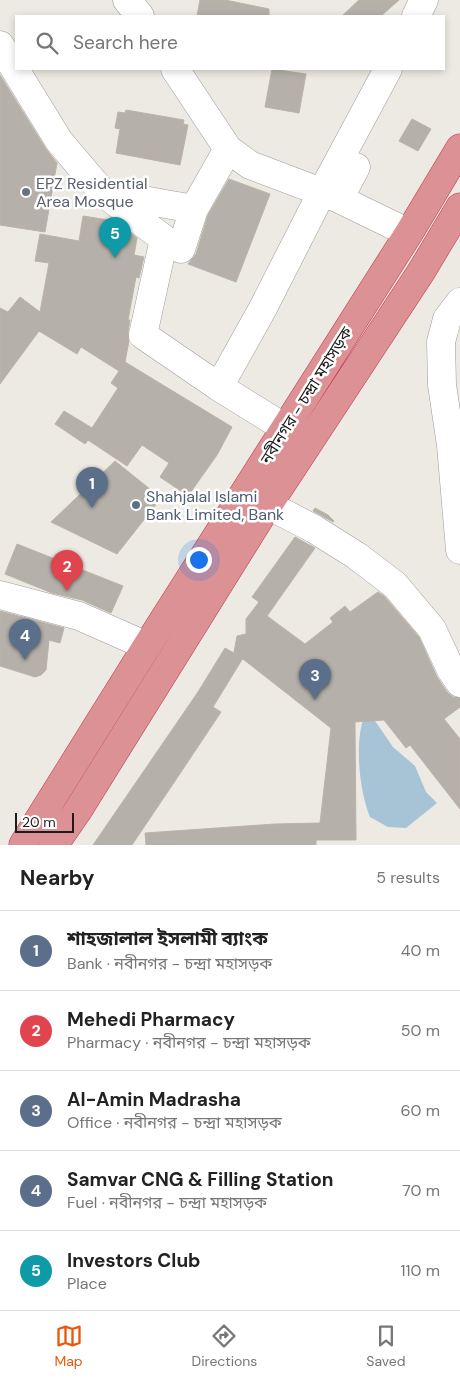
<!DOCTYPE html>
<meta charset="utf-8">
<style>
:root{--surface:#fff;--page:#f2f2f2;--text:#222;--muted:#767676;--line:#e0e0e0;--accent:#ea580c}
body{margin:0;font-family:"DM Sans","Noto Sans Bengali",sans-serif;background:var(--page);color:var(--text)}
.scale{position:absolute;left:15px;bottom:12px;width:59px;box-sizing:border-box;padding-left:5px;border:2px solid #1c1c1c;border-top:0;font-size:14px;line-height:18px;white-space:nowrap;color:#1c1c1c;-webkit-text-stroke:4px #fff;paint-order:stroke}
.you{position:absolute;left:198px;top:559px;width:18px;height:18px;margin:-12px;border:4px solid #fff;border-radius:50%;background:#1a73e8;box-shadow:0 0 0 8px #1a73e833}
.badge{display:grid;place-items:center;width:32px;height:32px;border-radius:50%;background:var(--accent);color:#fff;font-size:16px;font-weight:700}
.pin{position:absolute;translate:-50% -41px;filter:drop-shadow(0 1px 2px #0008)}
.pin::after{content:'';position:absolute;top:26px;width:18px;height:15px;background:inherit;clip-path:polygon(0 0,100% 0,50% 100%)}
.list{margin:0;padding:0;list-style:none}
h2{display:flex;justify-content:space-between;align-items:center;height:65px;margin:0;padding:0 20px;font-size:21px}
h2 small{font-size:16px;font-weight:400;color:var(--muted)}
.list li{display:grid;grid-template-columns:32px 1fr auto;gap:15px;align-items:center;box-sizing:border-box;height:80px;padding:0 20px;border-top:1px solid var(--line)}
.list b{display:block;font-size:19px;white-space:nowrap}
.list p{margin:0;font-size:16px;white-space:nowrap;color:var(--muted)}
.list em{font-size:16px;font-style:normal;color:var(--muted)}
.icon{flex:none;width:28px;height:28px;fill:none;stroke:currentColor;stroke-width:2;stroke-linecap:round;stroke-linejoin:round}
.map{position:relative;flex:none;width:460px;height:845px;overflow:hidden}
.search{position:absolute;background:var(--surface);box-shadow:0 2px 8px #0003;left:15px;right:15px;top:15px;height:55px;display:flex;align-items:center;gap:12px;box-sizing:border-box;padding:0 18px;border-radius:0px;color:var(--muted);font-size:19px}
.sheet{height:465px;background:var(--surface)}
nav{display:flex;justify-content:space-around;align-items:center;box-sizing:border-box;height:70px;border-top:1px solid var(--line);background:var(--surface);font-size:14px;color:var(--muted)}
nav a{display:grid;justify-items:center;gap:2px}
nav .on{color:var(--accent)}
.map>svg:first-child{display:block}
.water{fill:#a7c4d6}
.building{fill:#b5b0a9;stroke:#bcb3a6}
.lines{fill:none;stroke-linecap:round;stroke-linejoin:round}
.minor-casing{stroke:#9d9d9d;stroke-width:29}
.highway-casing{stroke:#c43650;stroke-width:29}
.minor{stroke:#fff;stroke-width:28}
.highway{stroke:#dc9194;stroke-width:28}
.worship-dot{fill:#6b7280;stroke:#fff;stroke-width:2}
.service-dot{fill:#5c6f8a;stroke:#fff;stroke-width:2}
.labels{text-anchor:middle;stroke-width:5;stroke-linejoin:round;paint-order:stroke}
.worship-label{font-size:16px;fill:#5b616d;stroke:#fff;text-anchor:start}
.street-label{font-size:16px;fill:#1c1c1c;stroke:#fff}
.service-label{font-size:16px;fill:#4e5e75;stroke:#fff;text-anchor:start}
</style>
<div class="map">
<svg width="460" height="845" viewBox="0 0 460 845">
<rect width="100%" height="100%" fill="#eceae2"/>
<!-- water -->
<path class="water" d="M365 714 373 718 393 747 415 766 426 792 437 803 406 828 388 827 370 817C359 790 354 741 365 714Z"/>
<!-- building -->
<path class="building" d="M200 0H225L269 9V16H197Z
M359 0H399L381 16H342Z
M272 69 306 74 299 113 265 107Z
M0 75 46 149 57 163 45 232 0 225Z
M126 110 184 120 183 124 188 125 180 165 116 153 120 129 115 128 118 112 125 113Z
M412 119 431 129 418 151 399 141Z
M229 179 270 194 236 282 188 264 196 254 208 215Z
M83 216 115 221 137 238 134 255 144 257 139 278 136 277 128 320H130L128 332 129 341 125 362 232 427 217 455 188 496 160 477 169 463 142 445 127 466 88 440 85 444 55 424 64 411 92 428 118 388 111 383 119 371 81 347 77 354 39 331 0 384V308L8 312 20 297 40 312 49 263 35 261 40 234 79 241Z
M115 461 161 498 117 554 51 522Z
M315 508 328 515 334 521 333 522 313 511Z
M295 537 315 548 267 616 305 644 333 622 330 618 345 606 350 612 378 592 384 596 419 637 437 677 447 692 453 697 460 698V707L444 719 460 739V809L410 745 406 748 384 720 355 722 356 840H316V845H146L145 833 275 824 320 823 331 728 234 652 237 636 246 634V619L259 602 252 597Z
M17 544 123 586 111 613 82 600 52 593 5 574Z
M0 611 64 628 60 643 49 640 46 670 41 675 35 677 0 666Z
M225 648 243 658 213 707 221 712 175 781 132 845H93L198 692Z"/>
<g class="lines">
<defs>
<path id="minor" d="M127 0 140 16
M416 16 424 0
M0 45 59 141 103 193 194 209 228 149
M175 69 228 149 250 165 337 198
M356 167 339 199 409 233
M106 195 164 239 181 249 194 209
M164 239 143 335 219 387
M460 302 447 319 441 342 442 385 451 445 460 550
M285 428 219 387 263 308 322 192 388 69
M268 505 314 529 357 556 395 585 432 629 451 670 460 683
M0 595 79 616 147 646"/>
<path id="highway" d="M23 845 147 646 409 233 460 148
M54 845 77 812 268 505 421 272 460 207"/>
</defs>
<!-- minor casing -->
<use href="#minor" class="minor-casing"/>
<!-- highway casing -->
<use href="#highway" class="highway-casing"/>
<!-- minor -->
<use href="#minor" class="minor"/>
<!-- highway -->
<use href="#highway" class="highway"/>
</g>
<!-- markers -->
<circle class="worship-dot" cx="26" cy="192" r="5"/>
<circle class="service-dot" cx="136" cy="505" r="5"/>
<g class="labels">
<!-- worship labels -->
<g class="worship-label">
<text x="36" y="189">EPZ Residential<tspan x="36" dy="18">Area Mosque</tspan></text>
</g>
<!-- street labels -->
<g class="street-label">
<text transform="translate(306 395) rotate(-58)" y="6">নবীনগর - চন্দ্রা মহাসড়ক</text>
</g>
<!-- service labels -->
<g class="service-label">
<text x="146" y="502">Shahjalal Islami<tspan x="146" dy="18">Bank Limited, Bank</tspan></text>
</g>
</g>
</svg>
<div class="scale">20 m</div>
<div class="you"></div>
<div class="pin badge" style="left:92px;top:508px;background:#5c6f8a">1</div>
<div class="pin badge" style="left:67px;top:591px;background:#e0444e">2</div>
<div class="pin badge" style="left:315px;top:700px;background:#5c6f8a">3</div>
<div class="pin badge" style="left:25px;top:660px;background:#5c6f8a">4</div>
<div class="pin badge" style="left:115px;top:258px;background:#0f9aa8">5</div>
<div class="search"><svg class="icon" aria-label="search" viewBox="0 0 24 24"><circle cx="10" cy="10" r="6"/><path d="M15 15l6 6"/></svg>Search here</div>
</div>
<section class="sheet">
<h2>Nearby<small>5 results</small></h2>
<ul class="list">
<li><span class="badge" style="background:#5c6f8a">1</span><div><b>শাহজালাল ইসলামী ব্যাংক</b><p>Bank · নবীনগর - চন্দ্রা মহাসড়ক</p></div><em>40 m</em></li>
<li><span class="badge" style="background:#e0444e">2</span><div><b>Mehedi Pharmacy</b><p>Pharmacy · নবীনগর - চন্দ্রা মহাসড়ক</p></div><em>50 m</em></li>
<li><span class="badge" style="background:#5c6f8a">3</span><div><b>Al-Amin Madrasha</b><p>Office · নবীনগর - চন্দ্রা মহাসড়ক</p></div><em>60 m</em></li>
<li><span class="badge" style="background:#5c6f8a">4</span><div><b>Samvar CNG &amp; Filling Station</b><p>Fuel · নবীনগর - চন্দ্রা মহাসড়ক</p></div><em>70 m</em></li>
<li><span class="badge" style="background:#0f9aa8">5</span><div><b>Investors Club</b><p>Place</p></div><em>110 m</em></li>
</ul>
</section>
<nav>
<a class="on"><svg class="icon" aria-label="map" viewBox="0 0 24 24"><path d="M3 6l6-2 6 2 6-2v14l-6 2-6-2-6 2zM9 4v14M15 6v14"/></svg>Map</a>
<a><svg class="icon" aria-label="directions" viewBox="0 0 24 24"><path d="M12 3l9 9-9 9-9-9zM9 14v-3h6M13 9l2 2-2 2"/></svg>Directions</a>
<a><svg class="icon" aria-label="saved" viewBox="0 0 24 24"><path d="M7 4h10v16l-5-4-5 4z"/></svg>Saved</a>
</nav>
